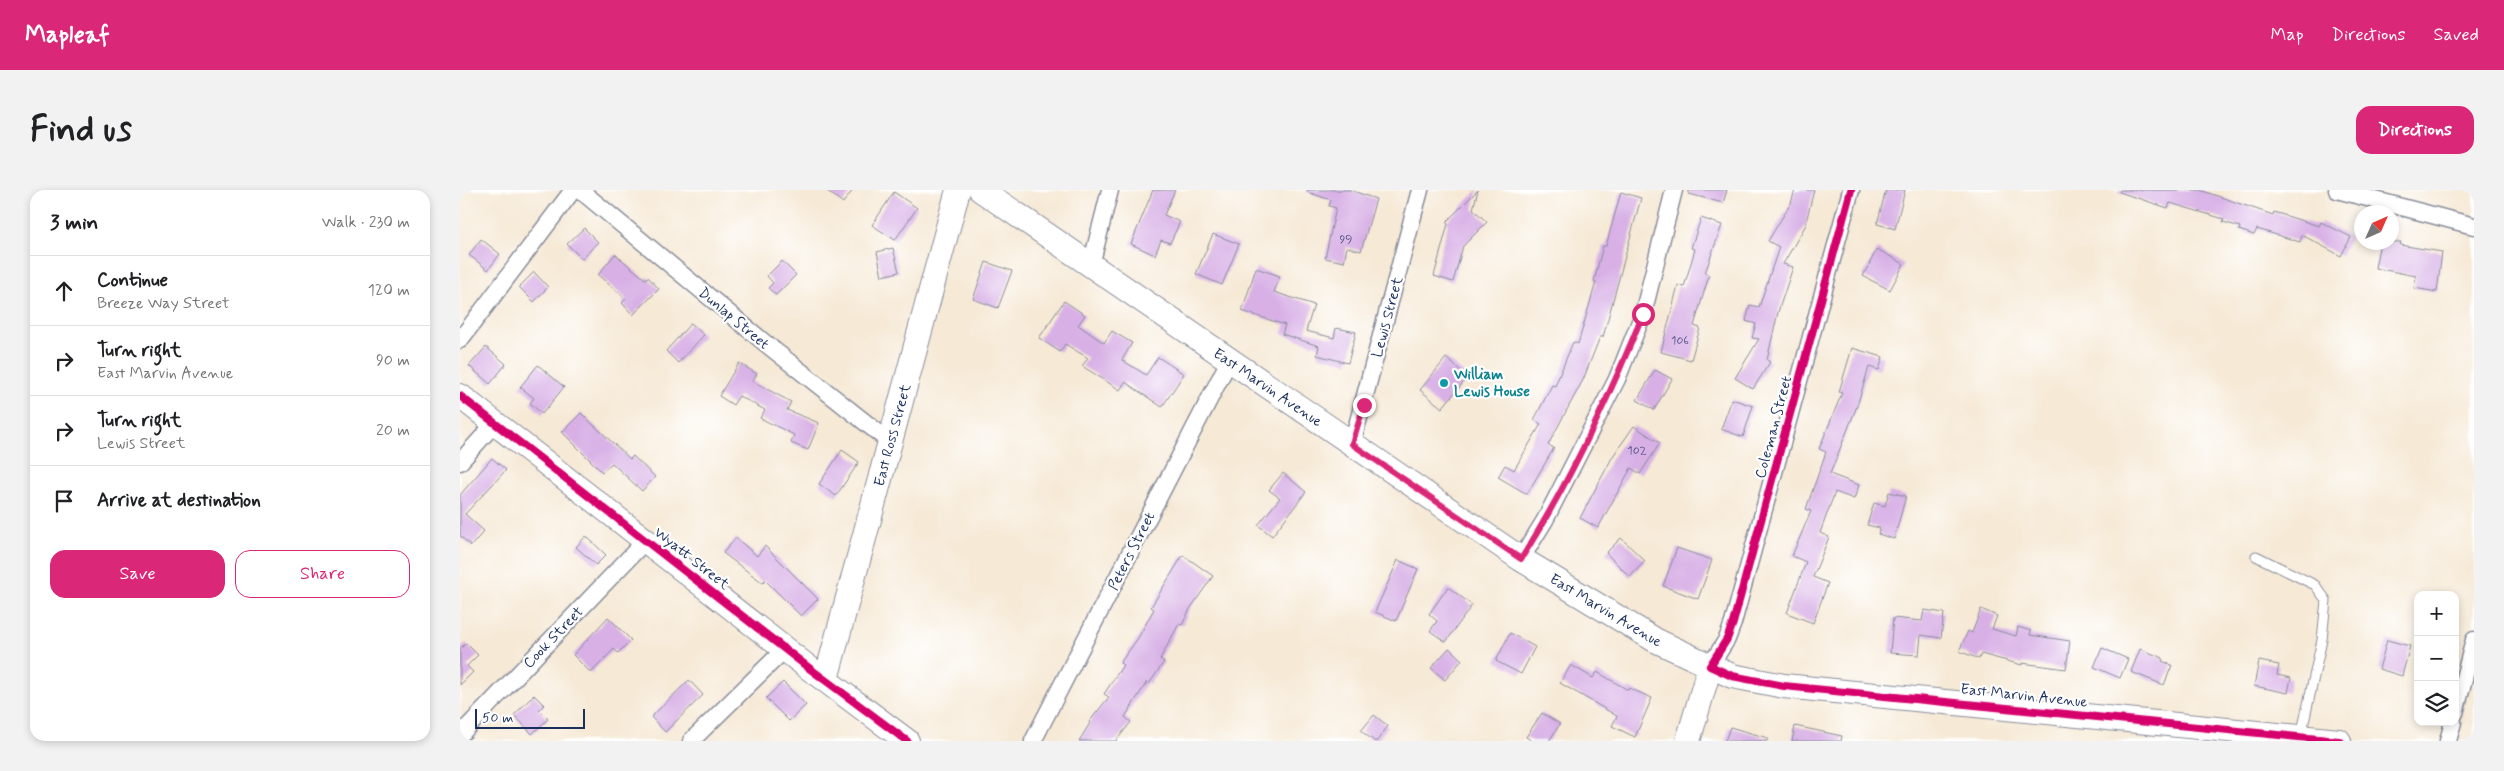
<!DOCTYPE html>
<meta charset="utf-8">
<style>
:root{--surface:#fff;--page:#f2f2f2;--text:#202124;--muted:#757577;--line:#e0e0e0;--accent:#db2777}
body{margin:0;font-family:Mynerve,sans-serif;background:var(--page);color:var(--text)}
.controls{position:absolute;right:15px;bottom:15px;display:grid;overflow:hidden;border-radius:10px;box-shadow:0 2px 8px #0003}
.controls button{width:45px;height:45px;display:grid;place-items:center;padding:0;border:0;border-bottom:1px solid var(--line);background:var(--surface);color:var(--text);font:25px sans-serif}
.compass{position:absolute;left:1894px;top:15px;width:45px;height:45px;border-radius:50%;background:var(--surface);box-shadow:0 2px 8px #0003;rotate:45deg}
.scale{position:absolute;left:15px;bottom:12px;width:110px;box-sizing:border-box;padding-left:5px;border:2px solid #1b2f5e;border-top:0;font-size:14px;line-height:18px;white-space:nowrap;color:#1b2f5e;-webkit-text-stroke:4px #fff;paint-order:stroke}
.stop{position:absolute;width:15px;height:15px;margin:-11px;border:4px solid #db2777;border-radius:50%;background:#fff}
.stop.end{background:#db2777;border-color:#fff;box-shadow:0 1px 5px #0008}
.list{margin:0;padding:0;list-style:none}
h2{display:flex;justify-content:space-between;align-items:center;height:65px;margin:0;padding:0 20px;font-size:21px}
h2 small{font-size:16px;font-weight:400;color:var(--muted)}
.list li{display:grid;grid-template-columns:32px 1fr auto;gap:15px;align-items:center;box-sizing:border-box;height:70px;padding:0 20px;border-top:1px solid var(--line)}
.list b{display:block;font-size:19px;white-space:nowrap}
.list p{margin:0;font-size:16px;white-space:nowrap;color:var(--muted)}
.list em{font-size:16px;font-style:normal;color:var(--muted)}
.actions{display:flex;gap:10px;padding:15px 20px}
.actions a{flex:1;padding:11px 0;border:1px solid var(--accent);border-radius:15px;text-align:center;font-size:18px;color:var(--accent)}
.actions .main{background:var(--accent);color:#fff}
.icon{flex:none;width:28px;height:28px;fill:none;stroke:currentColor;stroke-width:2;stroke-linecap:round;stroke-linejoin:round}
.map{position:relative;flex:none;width:2014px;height:551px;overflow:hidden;border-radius:15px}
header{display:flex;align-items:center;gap:30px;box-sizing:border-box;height:70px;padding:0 25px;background:var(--accent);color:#fff}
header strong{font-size:24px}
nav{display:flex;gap:28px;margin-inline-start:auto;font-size:18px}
.intro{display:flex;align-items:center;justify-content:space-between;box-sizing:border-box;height:120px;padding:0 30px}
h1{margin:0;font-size:35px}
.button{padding:12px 22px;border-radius:15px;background:var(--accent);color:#fff;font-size:18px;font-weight:700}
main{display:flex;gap:30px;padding:0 30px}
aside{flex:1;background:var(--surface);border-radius:15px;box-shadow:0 2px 8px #0003}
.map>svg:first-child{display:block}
.building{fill:#d8b0e6}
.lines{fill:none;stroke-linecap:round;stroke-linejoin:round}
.lane-casing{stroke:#888c9a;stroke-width:11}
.street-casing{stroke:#888c9a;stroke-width:19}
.secondary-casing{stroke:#888c9a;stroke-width:26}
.lane{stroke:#fff;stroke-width:9}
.street{stroke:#fff;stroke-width:16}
.secondary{stroke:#fff;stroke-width:24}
.cycleway-casing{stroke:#fff;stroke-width:11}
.cycleway{stroke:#d6006c;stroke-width:8}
.route{stroke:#db2777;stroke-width:6}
.culture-dot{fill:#0f9aa8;stroke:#fff;stroke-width:2}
.labels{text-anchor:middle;stroke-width:4.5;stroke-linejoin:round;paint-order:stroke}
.number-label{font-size:12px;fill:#4a4f80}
.street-label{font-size:15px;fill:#1b2f5e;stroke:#fff}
.culture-label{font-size:15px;font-weight:bold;fill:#0d838f;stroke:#fff;text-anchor:start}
</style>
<header>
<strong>Mapleaf</strong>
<nav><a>Map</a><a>Directions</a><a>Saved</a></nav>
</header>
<div class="intro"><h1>Find us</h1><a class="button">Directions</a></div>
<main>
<aside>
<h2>3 min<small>Walk · 230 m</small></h2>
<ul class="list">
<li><svg class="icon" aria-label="ahead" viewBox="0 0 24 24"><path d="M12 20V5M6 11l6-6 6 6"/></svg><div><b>Continue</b><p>Breeze Way Street</p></div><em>120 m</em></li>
<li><svg class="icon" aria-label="right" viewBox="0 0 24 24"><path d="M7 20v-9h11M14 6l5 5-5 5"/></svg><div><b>Turn right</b><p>East Marvin Avenue</p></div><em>90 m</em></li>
<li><svg class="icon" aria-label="right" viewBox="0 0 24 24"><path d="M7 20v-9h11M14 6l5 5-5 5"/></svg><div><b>Turn right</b><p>Lewis Street</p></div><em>20 m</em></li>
<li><svg class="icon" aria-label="arrive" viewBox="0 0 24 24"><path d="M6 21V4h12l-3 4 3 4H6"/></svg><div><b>Arrive at destination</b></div></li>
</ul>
<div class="actions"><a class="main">Save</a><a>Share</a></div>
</aside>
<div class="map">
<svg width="2014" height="551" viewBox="0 0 2014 551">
<rect width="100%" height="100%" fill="#fff"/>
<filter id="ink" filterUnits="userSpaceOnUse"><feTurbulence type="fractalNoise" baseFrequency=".02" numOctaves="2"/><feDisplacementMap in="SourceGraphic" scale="10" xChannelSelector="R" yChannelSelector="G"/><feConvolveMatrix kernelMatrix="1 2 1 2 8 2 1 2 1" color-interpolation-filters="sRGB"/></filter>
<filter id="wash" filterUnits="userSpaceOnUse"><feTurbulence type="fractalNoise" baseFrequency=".0096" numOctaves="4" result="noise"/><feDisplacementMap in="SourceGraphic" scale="20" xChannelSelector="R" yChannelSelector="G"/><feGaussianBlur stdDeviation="1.12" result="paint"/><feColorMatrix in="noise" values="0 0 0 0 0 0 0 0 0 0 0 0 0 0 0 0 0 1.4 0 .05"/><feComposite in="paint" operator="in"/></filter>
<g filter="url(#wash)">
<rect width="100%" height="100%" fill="#f6e9d5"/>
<g id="blocks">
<!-- building -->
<path class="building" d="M366 0H393L383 13Z
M693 0H715L704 25 720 32 710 53 701 50 695 65 671 54Z
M847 0H890L916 9 901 61 887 57 884 72 865 68 876 18 869 16 871 10 847 2Z
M1018 0 1013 19 1027 32 1003 56 993 92 974 86 988 34 986 32Z
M1229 0H1267L1263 13 1229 4Z
M1335 0H1354L1346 32 1347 33 1323 74 1333 77 1318 122 1307 170 1310 172 1293 199 1275 188 1299 149 1292 148 1296 134 1286 131 1290 115 1299 117 1319 57 1308 51 1331 13Z
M1426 0H1445L1435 39 1417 34Z
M1660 0H1740L1813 25 1814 22 1859 36 1861 32 1891 47 1881 66 1842 45 1840 52 1797 39 1794 45 1779 40 1780 37 1763 32 1764 29 1710 13 1708 18 1659 2Z
M434 2 457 18 435 50 412 35Z
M1161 2 1181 8 1143 147H1140L1123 190 1088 255 1094 258 1067 304 1038 287 1045 275 1054 280 1081 234 1074 230 1092 195 1095 196 1113 152 1118 154 1136 92 1134 91 1143 56H1146Z
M1241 28 1262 35 1245 83 1249 85 1234 136 1240 138 1231 170 1201 162 1218 95 1224 97 1235 59 1231 58Z
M124 38 138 52 122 69 107 54Z
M753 44 779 54 762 95 736 84Z
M21 49 40 64 28 80 9 65Z
M1920 52H1941L1940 55 1982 62 1977 102 1954 98 1956 86 1915 78Z
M433 58 439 82 422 86 417 62Z
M1417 59 1444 74 1430 100 1403 86Z
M155 64 185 89 188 87 199 99 173 125 162 113 166 109 138 85Z
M322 71 336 85 316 105 308 98 313 93 307 86Z
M526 72 552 81 538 118 513 109Z
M796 78 820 86 814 102 854 115 846 141 874 148 876 138 896 142 888 173 857 165 859 156 822 144 825 135 782 121Z
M74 82 88 97 74 112 59 97Z
M604 111 625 125 618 135 644 153 652 141 672 153 662 170 686 185 698 167 724 184 702 217 665 192 660 200 622 176 628 168 605 154 600 162 579 148Z
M231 133 244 145 218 173 206 161Z
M26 157 46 174 30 194 9 176Z
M1392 158 1423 167 1419 180 1409 177 1397 216 1370 284 1399 295 1394 309 1375 302 1360 343 1369 347 1353 387 1368 393 1353 433 1327 423 1346 372 1332 366 1351 321 1346 319 1366 262 1359 259 1382 203 1379 202Z
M986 168 1008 187 982 218 960 200Z
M279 173 297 184 292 191 331 212 327 220 359 233 348 260 331 253 334 245 300 228 305 220 279 206 273 215 259 206Z
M78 175 104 197 82 224 70 213 74 208 60 197Z
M1195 180 1212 189 1194 220 1177 210Z
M1272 209 1293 216 1283 247 1261 239Z
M121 223 170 269 173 266 195 287 182 301 152 273 142 282 102 242Z
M1174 236 1200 253 1180 284 1171 278 1138 338 1120 328 1153 266Z
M382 260 399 272 376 306 359 294Z
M32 268 46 280 5 324 24 341 11 356 0 346V305Z
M823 283 846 302 812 346 798 335 820 308 809 300Z
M1429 302 1446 306 1434 349 1418 344 1420 338 1407 335 1414 313 1425 316Z
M126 346 146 365 136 375 116 357Z
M276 348 297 366 305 356 358 409 341 426 305 390 303 393 263 363Z
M1161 348 1185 371 1170 387 1146 363Z
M1217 358 1252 370 1238 409 1203 396Z
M723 365 753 386 730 419 722 435 719 434 700 469 704 472 689 494 687 492 665 527 671 532 656 551H619L630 533 629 532 649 507 644 504 663 475 660 473 678 448 694 419 691 417Z
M938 370 958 379 936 431 915 422Z
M988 397 1012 415 986 452 970 441 977 431 969 424Z
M1521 419 1537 426 1532 439 1556 446 1558 437 1571 441 1570 445 1610 451 1606 479 1562 473V475L1521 464 1519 469 1499 461 1508 441 1512 443Z
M1464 420 1484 423 1481 448 1461 445 1459 465 1430 463 1433 428 1462 431Z
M148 427 171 450 158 463 154 459 131 483 113 465Z
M1050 443 1075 457 1061 484 1036 471Z
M1927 450 1950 456 1942 486 1919 479Z
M6 453 18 465 7 476 13 482 0 495V459Z
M989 458 1002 470 985 490 971 478Z
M1642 458 1668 469 1660 488 1634 477Z
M1680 459 1703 468 1702 471 1712 475 1704 495 1671 482Z
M1799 471 1819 475 1817 485 1831 488 1828 503 1794 496Z
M1111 475 1133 488 1137 482 1168 500 1169 498 1192 508 1175 547 1152 536 1157 526 1100 493Z
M229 490 243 505 205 542 191 527Z
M323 492 346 515 329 531 306 508Z
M74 505 84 515 79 520 88 529 72 544 54 525Z
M1082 523 1100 534 1089 551H1072L1066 547Z
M914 525 928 536 917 551H914L901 541Z
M1335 536 1382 546 1381 551H1332Z
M1270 537 1308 548 1307 551H1265Z"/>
</g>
</g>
<g filter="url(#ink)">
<use href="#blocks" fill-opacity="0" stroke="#888c9a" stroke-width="1"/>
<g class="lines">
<defs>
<path id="lane" d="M1796 366 1855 395 1866 410 1862 450 1841 546"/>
<path id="street" d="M120 0 305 153 430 252
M1877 0 2014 36
M631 75 650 0
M0 150 113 0
M892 254 960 0
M0 272 35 233
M1061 369 1085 330 1157 189 1183 124 1214 0
M1250 476 1267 449 1273 433 1391 0
M1995 523 2014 450
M0 545 186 350
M231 551 326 458
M573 551 769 171
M1988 551 1993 532"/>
<path id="secondary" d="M521 0 1061 369 1195 450 1272 486 1324 496 1879 551
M0 206 349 478 447 551
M366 489 498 0
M1228 551 1250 476"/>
</defs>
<!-- lane casing -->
<use href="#lane" class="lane-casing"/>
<!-- street casing -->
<use href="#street" class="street-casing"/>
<!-- secondary casing -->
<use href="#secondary" class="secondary-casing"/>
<!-- lane -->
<use href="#lane" class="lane"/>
<!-- street -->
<use href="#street" class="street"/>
<!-- secondary -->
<use href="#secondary" class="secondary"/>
<defs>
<path id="cycleway" d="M1391 0 1273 433 1267 449 1250 476 1272 486 1324 496 1879 551
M0 206 349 478 447 551"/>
</defs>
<!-- cycleway casing -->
<use href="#cycleway" class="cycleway-casing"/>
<!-- cycleway -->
<use href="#cycleway" class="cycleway"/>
</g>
</g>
<g class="lines" filter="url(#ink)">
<!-- route -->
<path class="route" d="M904 215 892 254 1061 369C1110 292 1149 208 1183 124"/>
</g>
<!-- markers -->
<circle class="culture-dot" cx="984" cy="193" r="5"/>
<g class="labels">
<!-- number labels -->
<g class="number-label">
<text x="886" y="53">99</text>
<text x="1220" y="154">106</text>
<text x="1177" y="264">102</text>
</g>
<!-- street labels -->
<g class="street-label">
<text transform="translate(927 127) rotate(-75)" y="5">Lewis Street</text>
<text transform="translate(274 128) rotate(40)" y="5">Dunlap Street</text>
<text transform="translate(808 197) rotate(34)" y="5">East Marvin Avenue</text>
<text transform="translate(1313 237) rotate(-75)" y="5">Coleman Street</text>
<text transform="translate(432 245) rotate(-75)" y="5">East Ross Street</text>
<text transform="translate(671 361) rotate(-63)" y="5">Peters Street</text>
<text transform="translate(232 368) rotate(38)" y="5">Wyatt Street</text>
<text transform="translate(1146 420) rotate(31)" y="5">East Marvin Avenue</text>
<text transform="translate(93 447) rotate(-46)" y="5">Cook Street</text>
<text transform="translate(1564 505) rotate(6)" y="5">East Marvin Avenue</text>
</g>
<!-- culture labels -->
<g class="culture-label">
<text x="994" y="189">William<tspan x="994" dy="17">Lewis House</tspan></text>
</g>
</g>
</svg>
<div class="controls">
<button>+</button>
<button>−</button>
<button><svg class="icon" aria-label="layers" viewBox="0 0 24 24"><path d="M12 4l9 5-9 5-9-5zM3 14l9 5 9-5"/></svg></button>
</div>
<svg class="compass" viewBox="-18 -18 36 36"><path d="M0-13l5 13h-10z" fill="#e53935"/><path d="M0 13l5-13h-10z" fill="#757577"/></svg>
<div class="scale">50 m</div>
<div class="stop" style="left:1183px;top:124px"></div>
<div class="stop end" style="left:904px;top:215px"></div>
</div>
</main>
